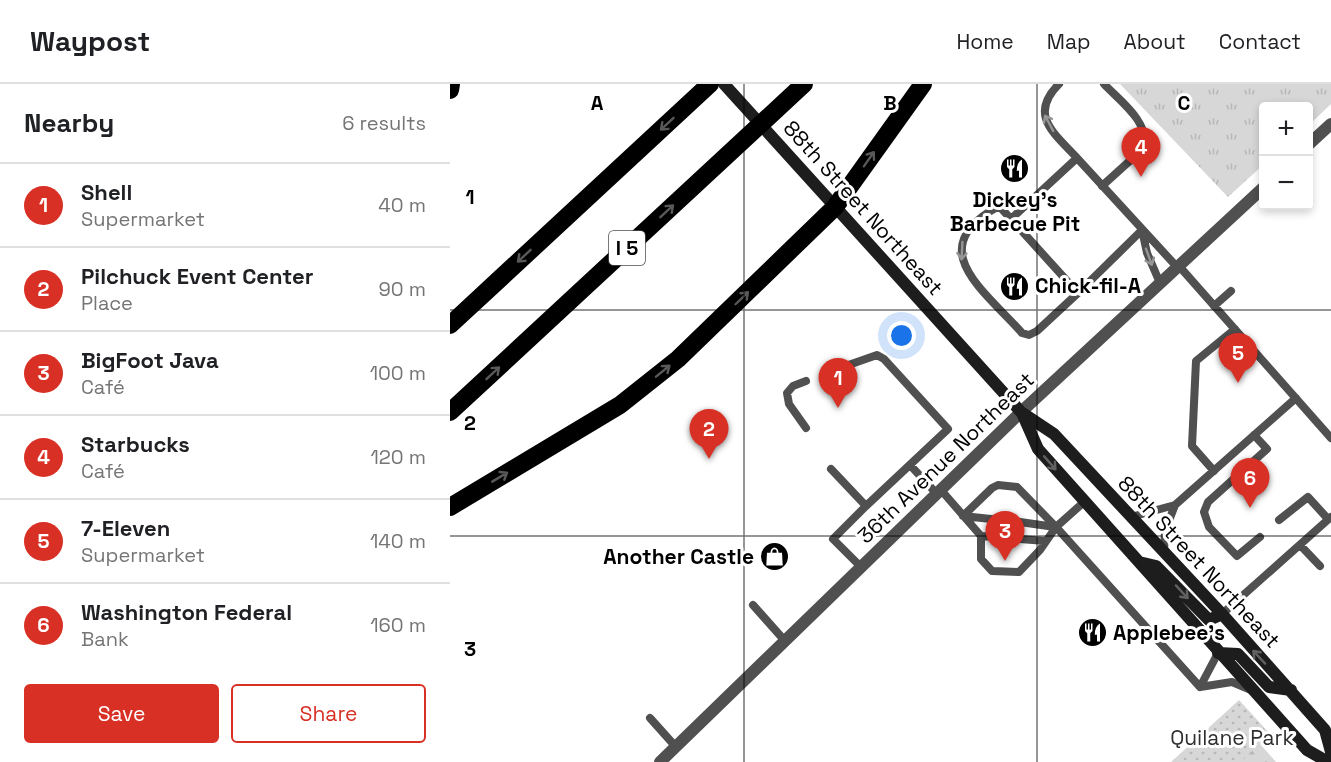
<!DOCTYPE html>
<meta charset="utf-8">
<style>
:root{--surface:#fff;--page:#f6f6f6;--text:#202124;--muted:#757577;--line:#e0e0e0;--accent:#d93025}
body{margin:0;font-family:"Space Grotesk",sans-serif;background:var(--page);color:var(--text)}
.controls{position:absolute;right:18px;top:18px;display:grid;overflow:hidden;border-radius:6px;box-shadow:0 3px 9px #0003}
.controls button{width:54px;height:54px;display:grid;place-items:center;padding:0;border:0;border-bottom:2px solid var(--line);background:var(--surface);color:var(--text);font:30px sans-serif}
.you{position:absolute;left:452px;top:252px;width:21px;height:21px;margin:-15px;border:4px solid #fff;border-radius:50%;background:#1a73e8;box-shadow:0 0 0 9px #1a73e833}
.badge{display:grid;place-items:center;width:39px;height:39px;border-radius:50%;background:var(--accent);color:#fff;font-size:20px;font-weight:700}
.pin{position:absolute;translate:-50% -50px;filter:drop-shadow(0 2px 3px #0008)}
.pin::after{content:'';position:absolute;top:32px;width:21px;height:18px;background:inherit;clip-path:polygon(0 0,100% 0,50% 100%)}
.list{margin:0;padding:0;list-style:none}
h2{display:flex;justify-content:space-between;align-items:center;height:78px;margin:0;padding:0 24px;font-size:26px}
h2 small{font-size:20px;font-weight:400;color:var(--muted)}
.list li{display:grid;grid-template-columns:39px 1fr auto;gap:18px;align-items:center;box-sizing:border-box;height:84px;padding:0 24px;border-top:2px solid var(--line)}
.list b{display:block;font-size:22px;white-space:nowrap}
.list p{margin:0;font-size:20px;white-space:nowrap;color:var(--muted)}
.list em{font-size:20px;font-style:normal;color:var(--muted)}
.actions{display:flex;gap:12px;padding:18px 24px}
.actions a{flex:1;padding:14px 0;border:2px solid var(--accent);border-radius:6px;text-align:center;font-size:21px;color:var(--accent)}
.actions .main{background:var(--accent);color:#fff}
.map{position:relative;flex:none;width:881px;height:678px;overflow:hidden}
header{display:flex;align-items:center;gap:36px;box-sizing:border-box;height:84px;padding:0 30px;background:var(--surface);border-bottom:2px solid var(--line)}
header strong{font-size:28px}
nav{display:flex;gap:33px;margin-inline-start:auto;font-size:21px}
main{display:flex}
aside{flex:1;background:var(--surface)}
.map>svg:first-child{display:block}
.grass{fill:url(#grass-tufts)}
.forest{fill:url(#forest-firs)}
.park{fill:url(#park-dots)}
.lines{fill:none;stroke-linecap:round;stroke-linejoin:round}
.service{stroke:#505050;stroke-width:8}
.minor{stroke:#505050;stroke-width:12}
.secondary{stroke:#1d1d1d;stroke-width:12}
.motorway{stroke:#000;stroke-width:18}
.oneway{stroke:#969696}
.oneway2{stroke:#595959}
.oneway3{stroke:#616161}
.grid{fill:none;stroke:#000;stroke-width:1.5;stroke-opacity:0.55}
.labels{text-anchor:middle;stroke-width:6;stroke-linejoin:round;paint-order:stroke}
.shield{fill:#fff;stroke:#4c4c4c;stroke-width:1.5}
.shield-label{font-size:20px;font-weight:bold;fill:#000}
.poi-label{font-size:21px;font-weight:bold;fill:#000;stroke:#fff;text-anchor:start}
.street-label{font-size:21px;fill:#000;stroke:#fff}
.park-label{font-size:21px;fill:#2e2e2e;stroke:#fff}
.grid-label{font-size:20px;text-anchor:middle;font-weight:bold;fill:#000;stroke:#fff;stroke-width:6;stroke-linejoin:round;paint-order:stroke}
</style>
<header>
<strong>Waypost</strong>
<nav><a>Home</a><a>Map</a><a>About</a><a>Contact</a></nav>
</header>
<main>
<aside>
<h2>Nearby<small>6 results</small></h2>
<ul class="list">
<li><span class="badge">1</span><div><b>Shell</b><p>Supermarket</p></div><em>40 m</em></li>
<li><span class="badge">2</span><div><b>Pilchuck Event Center</b><p>Place</p></div><em>90 m</em></li>
<li><span class="badge">3</span><div><b>BigFoot Java</b><p>Café</p></div><em>100 m</em></li>
<li><span class="badge">4</span><div><b>Starbucks</b><p>Café</p></div><em>120 m</em></li>
<li><span class="badge">5</span><div><b>7-Eleven</b><p>Supermarket</p></div><em>140 m</em></li>
<li><span class="badge">6</span><div><b>Washington Federal</b><p>Bank</p></div><em>160 m</em></li>
</ul>
<div class="actions"><a class="main">Save</a><a>Share</a></div>
</aside>
<div class="map">
<svg width="881" height="678" viewBox="0 0 881 678">
<defs>
<pattern id="grass-tufts" width="24" height="20" patternUnits="userSpaceOnUse" patternTransform="scale(1.5)"><rect width="24" height="20" fill="#d7d7d7"/><path d="M3 7l-1-3M5 7V3M7 7l1-3M15 17l-1-3M17 17v-4M19 17l1-3" fill="none" stroke="#b7b7b7"/></pattern>
<pattern id="forest-firs" width="22" height="20" patternUnits="userSpaceOnUse" patternTransform="scale(1.5)"><rect width="22" height="20" fill="#d7d7d7"/><path d="M5 1l3.5 6h-7zM16 11l3.5 6h-7z" fill="#b7b7b7"/></pattern>
<pattern id="park-dots" width="8" height="8" patternUnits="userSpaceOnUse" patternTransform="scale(1.5)"><rect width="8" height="8" fill="#d7d7d7"/><path d="M2 2h.1M6 6h.1" fill="none" stroke="#b7b7b7" stroke-width="1.8" stroke-linecap="round"/></pattern>
</defs>
<rect width="100%" height="100%" fill="#fff"/>
<!-- grass -->
<path class="grass" d="M670 0H881V20L859 41 858 22H814L813 81 778 113Z"/>
<!-- forest -->
<path class="forest" d="M786 632 826 678H735Z"/>
<!-- park -->
<path class="park" d="M789 616 820 650 791 678H721Z"/>
<g class="lines">
<!-- service -->
<path class="service" d="M609 0C578 31 604 49 627 74
M652 102 694 64C700 38 670 17 654 0
M561 135 549 122C471 164 534 206 572 249L579 251 587 247 628 209
M692 146 628 209 561 135 627 74 727 183
M692 146 697 169 710 199
M729 182 881 354
M764 222 781 207
M356 297 343 302 337 309 339 320 356 344
M804 351 817 365 758 418 754 428 759 443 787 472 810 453
M460 381 487 410
M381 385 416 422 498 345 434 275 427 271 387 285
M764 387 742 362 746 277 785 245
M491 406 531 452V475L542 487 569 488 590 466 606 443 634 418
M725 421 846 314
M513 432 542 404 548 401 567 403 606 443 750 603
M513 432 541 435
M681 433 725 421 715 447 714 467
M829 436 858 413 878 435
M570 438 605 443
M531 452 596 457
M850 461 870 482
M411 483 383 455 416 422
M303 521 335 557
M772 530 881 433
M768 569 750 603 782 598 801 606
M200 634 226 663"/>
<!-- minor -->
<path class="minor" d="M858 61 881 40
M210 678 571 328 814 103"/>
<!-- secondary -->
<path class="secondary" d="M274 0 571 328 604 350 772 530 875 646 881 668
M572 329 588 365 857 666 878 678
M689 478 706 482 759 536 772 530
M768 569 788 570 819 603 841 606"/>
<!-- motorway -->
<path class="motorway" d="M0 6 1 0
M0 241 260 0
M0 328 354 0
M0 423 170 321 228 275 385 123 473 0"/>
</g>
<!-- one-way arrows -->
<defs><path id="oneway-shaft" d="M-6 0H5M1.5-3L5.5 0L1.5 3" fill="none" stroke-width="1.6" stroke-linecap="round" stroke-linejoin="round" transform="scale(1.5)"/></defs>
<g class="oneway">
<use href="#oneway-shaft" transform="translate(599 39) rotate(-118)"/>
<use href="#oneway-shaft" transform="translate(512 167) rotate(93)"/>
<use href="#oneway-shaft" transform="translate(699 173) rotate(70)"/>
</g>
<g class="oneway2">
<use href="#oneway-shaft" transform="translate(217 40) rotate(137)"/>
<use href="#oneway-shaft" transform="translate(419 75) rotate(-55)"/>
<use href="#oneway-shaft" transform="translate(217 127) rotate(-43)"/>
<use href="#oneway-shaft" transform="translate(74 172) rotate(137)"/>
<use href="#oneway-shaft" transform="translate(292 214) rotate(-44)"/>
<use href="#oneway-shaft" transform="translate(213 287) rotate(-39)"/>
<use href="#oneway-shaft" transform="translate(43 289) rotate(-43)"/>
<use href="#oneway-shaft" transform="translate(50 393) rotate(-31)"/>
</g>
<g class="oneway3">
<use href="#oneway-shaft" transform="translate(600 379) rotate(49)"/>
<use href="#oneway-shaft" transform="translate(732 508) rotate(47)"/>
<use href="#oneway-shaft" transform="translate(809 573) rotate(-133)"/>
</g>
<!-- grid -->
<path class="grid" d="M294 0V678M587 0V678M0 226H881M0 452H881"/>
<!-- icons -->
<defs>
<symbol id="restaurant-disc" viewBox="-11 -11 22 22"><circle r="9.5" fill="#000" stroke="#fff"/><path d="M-5-6h1v4h1v-4h1v4h1v-4h1v5L-1.5 .5V6h-2V.5L-5-1ZM5-6V6H3V1.5H1.5Q1.5-4 5-6Z" fill="#fff"/></symbol>
<symbol id="shop-disc" viewBox="-11 -11 22 22"><circle r="9.5" fill="#000" stroke="#fff"/><path d="M-5-2.5h2.3a2.7 3.5 0 0 1 5.4 0H5L5.5 6h-11ZM-1.5-2.5h3a1.5 2.3 0 0 0-3 0Z" fill="#fff"/></symbol>
</defs>
<g fill-rule="evenodd">
<use href="#restaurant-disc" x="548" y="68" width="33" height="33"/>
<use href="#restaurant-disc" x="548" y="186" width="33" height="33"/>
<use href="#shop-disc" x="308" y="456" width="33" height="33"/>
<use href="#restaurant-disc" x="626" y="532" width="33" height="33"/>
</g>
<g class="labels">
<!-- shield labels -->
<rect class="shield" x="159" y="147" width="36" height="34" rx="4.5"/>
<g class="shield-label">
<text x="177" y="171">I 5</text>
</g>
<!-- poi labels -->
<g class="poi-label">
<text x="565" y="123" text-anchor="middle">Dickey's<tspan x="565" dy="24">Barbecue Pit</tspan></text>
<text x="585" y="209">Chick-fil-A</text>
<text x="304" y="480" text-anchor="end">Another Castle</text>
<text x="663" y="556">Applebee's</text>
</g>
<!-- street labels -->
<g class="street-label">
<text transform="translate(413 124) rotate(48)" y="7">88th Street Northeast</text>
<text transform="translate(496 374) rotate(-44)" y="7">36th Avenue Northeast</text>
<text transform="translate(749 478) rotate(47)" y="7">88th Street Northeast</text>
</g>
<!-- park labels -->
<g class="park-label">
<text x="782" y="661">Quilane Park</text>
</g>
</g>
<g class="grid-label">
<text x="147" y="26">A</text>
<text x="440" y="26">B</text>
<text x="734" y="26">C</text>
<text x="20" y="120">1</text>
<text x="20" y="346">2</text>
<text x="20" y="572">3</text>
</g>
</svg>
<div class="controls">
<button>+</button>
<button>−</button>
</div>
<div class="you"></div>
<div class="pin badge" style="left:388px;top:324px">1</div>
<div class="pin badge" style="left:259px;top:375px">2</div>
<div class="pin badge" style="left:555px;top:477px">3</div>
<div class="pin badge" style="left:691px;top:93px">4</div>
<div class="pin badge" style="left:788px;top:299px">5</div>
<div class="pin badge" style="left:800px;top:424px">6</div>
</div>
</main>
